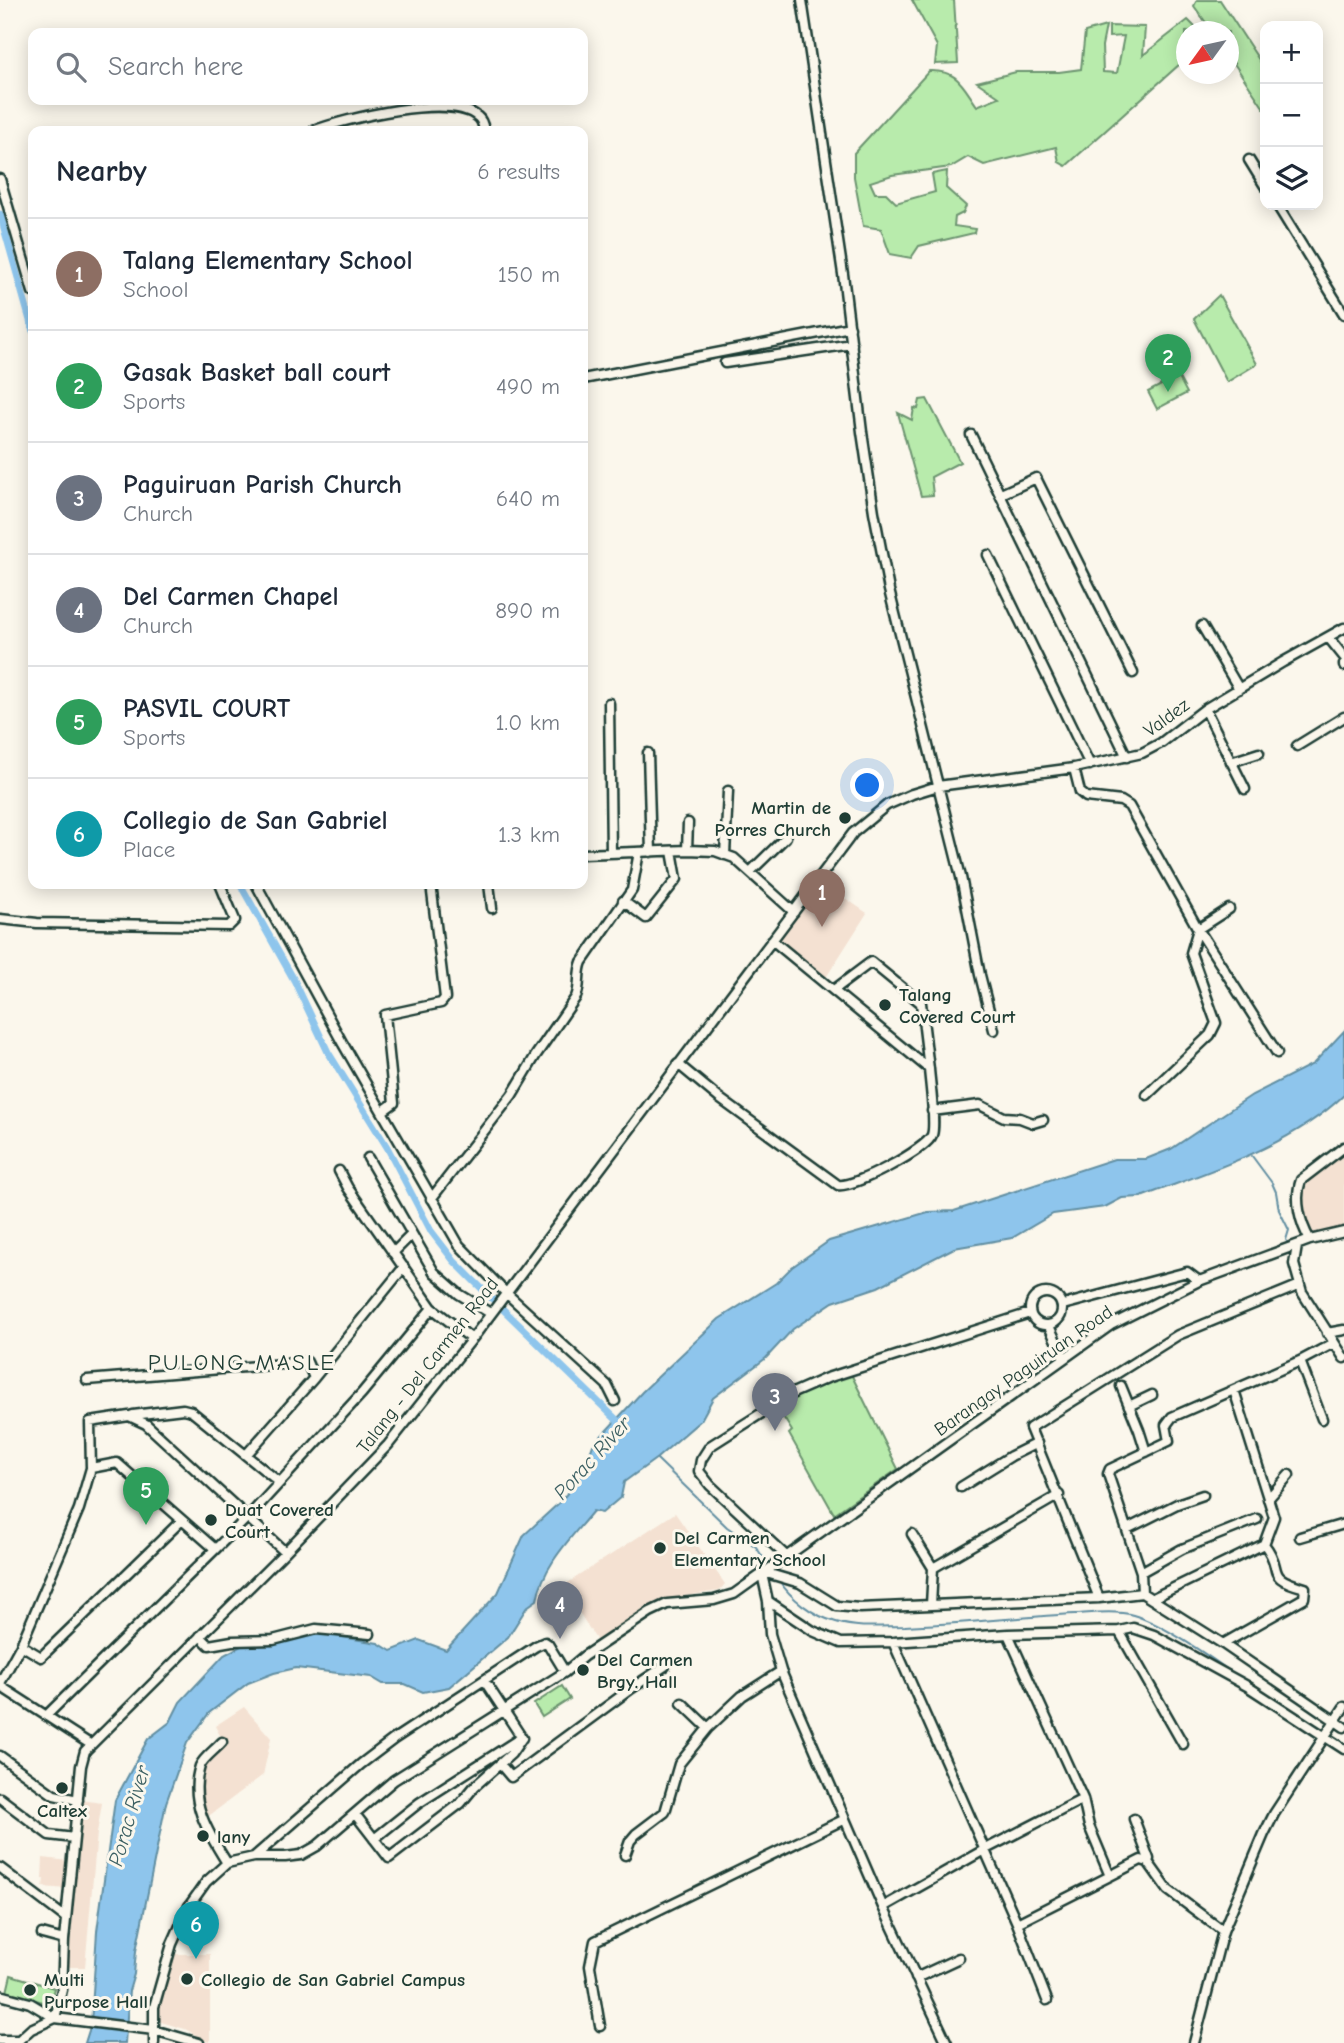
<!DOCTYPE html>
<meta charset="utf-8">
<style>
:root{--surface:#fff;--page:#f2f2f3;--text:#1f2937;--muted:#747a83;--line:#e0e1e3;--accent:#1f3d34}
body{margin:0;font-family:"Comic Neue",sans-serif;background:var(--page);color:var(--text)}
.controls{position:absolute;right:21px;top:21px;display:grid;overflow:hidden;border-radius:14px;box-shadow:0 4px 18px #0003}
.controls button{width:63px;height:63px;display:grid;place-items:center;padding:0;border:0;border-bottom:2px solid var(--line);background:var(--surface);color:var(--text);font:35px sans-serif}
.compass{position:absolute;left:1176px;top:21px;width:63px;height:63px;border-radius:50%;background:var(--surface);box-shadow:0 4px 18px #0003;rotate:237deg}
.you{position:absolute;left:868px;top:786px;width:24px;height:24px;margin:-18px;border:5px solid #fff;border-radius:50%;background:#1a73e8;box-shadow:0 0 0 10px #1a73e833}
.badge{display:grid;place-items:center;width:46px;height:46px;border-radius:50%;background:var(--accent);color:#fff;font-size:23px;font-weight:700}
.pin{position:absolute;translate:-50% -58px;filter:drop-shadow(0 2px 4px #0008)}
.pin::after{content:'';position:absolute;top:37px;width:24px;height:21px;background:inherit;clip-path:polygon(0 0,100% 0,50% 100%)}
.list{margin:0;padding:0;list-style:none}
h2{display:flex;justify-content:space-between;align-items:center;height:91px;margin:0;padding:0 28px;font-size:30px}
h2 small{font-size:23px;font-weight:400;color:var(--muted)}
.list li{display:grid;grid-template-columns:46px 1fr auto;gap:21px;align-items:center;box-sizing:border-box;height:112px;padding:0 28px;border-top:2px solid var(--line)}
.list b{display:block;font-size:26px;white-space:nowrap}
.list p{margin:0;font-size:23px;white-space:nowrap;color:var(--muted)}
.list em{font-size:23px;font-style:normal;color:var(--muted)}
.icon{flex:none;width:38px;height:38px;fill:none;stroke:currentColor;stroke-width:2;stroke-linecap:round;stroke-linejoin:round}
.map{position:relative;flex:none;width:1344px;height:2043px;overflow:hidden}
.search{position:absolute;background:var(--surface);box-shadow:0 4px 18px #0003;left:28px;top:28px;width:560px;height:77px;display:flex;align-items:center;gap:18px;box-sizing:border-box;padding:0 24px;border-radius:14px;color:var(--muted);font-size:26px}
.panel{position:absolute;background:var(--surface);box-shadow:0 4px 18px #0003;left:28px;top:126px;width:560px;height:763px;border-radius:14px}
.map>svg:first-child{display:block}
.built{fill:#f4e1d2}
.green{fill:#b8ebac;stroke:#6c9470;stroke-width:2}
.water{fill:#8ec5ec;stroke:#628fa2;stroke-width:2}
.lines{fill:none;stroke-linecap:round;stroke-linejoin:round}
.stream{stroke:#628fa2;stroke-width:2}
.canal{stroke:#8ec5ec;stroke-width:7}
.minor-casing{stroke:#1f3d34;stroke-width:13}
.minor{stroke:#fbf7ec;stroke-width:8}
.poi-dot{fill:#1f3d34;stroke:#fbf7ec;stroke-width:2.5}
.labels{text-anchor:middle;stroke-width:6;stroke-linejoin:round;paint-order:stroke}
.street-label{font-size:19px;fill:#1f3d34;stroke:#fbf7ec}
.poi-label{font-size:19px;font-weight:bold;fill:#1f3d34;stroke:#fbf7ec;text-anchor:start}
.water-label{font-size:21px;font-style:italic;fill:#3b5f62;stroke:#fbf7ec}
.quarter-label{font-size:23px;letter-spacing:2px;fill:#1f3d34;stroke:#fbf7ec}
</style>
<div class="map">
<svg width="1344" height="2043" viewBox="0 0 1344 2043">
<rect width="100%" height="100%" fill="#fbf7ec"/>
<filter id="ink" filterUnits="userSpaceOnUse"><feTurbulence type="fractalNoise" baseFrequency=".0143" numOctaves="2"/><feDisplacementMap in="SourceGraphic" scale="14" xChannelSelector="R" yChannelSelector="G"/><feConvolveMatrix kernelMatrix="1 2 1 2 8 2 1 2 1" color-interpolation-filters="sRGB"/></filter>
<g filter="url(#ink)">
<!-- built -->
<path class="built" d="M820 881 867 913 825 979 777 940Z
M1344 1150V1229L1309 1236 1300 1201 1302 1186 1307 1179Z
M675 1513 725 1584 719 1591 664 1599 597 1641 574 1604 571 1605 560 1588Z
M244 1707 271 1738 263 1775 206 1818 197 1798 203 1763 224 1743 215 1726Z
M81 1800 102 1803 97 1833 85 1967H67Z
M43 1858 69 1861 67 1889 43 1887 44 1879H42Z
M172 1954H210V2043L185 2029 161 2022 156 2014 157 2004Z"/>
<!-- green -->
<path class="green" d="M912 0H954L958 63 935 64 937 46Z
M1197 0H1220L1265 69V110L1229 56 1228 32 1212 31 1194 6Z
M1188 20 1199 31 1186 32V54L1181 63 1066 166 1059 162 1056 147 984 165 968 157 951 167 892 175 870 182 875 193H886L896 203 935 192 932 174 947 171 946 188 966 206 963 213 955 217 954 226 975 229 974 233 919 246 911 258 890 254 881 229 863 226 854 177V153L929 71C958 70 962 85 977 106L999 97 977 82 1016 72H1059L1081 69 1085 32 1106 26 1102 46 1103 72 1117 73 1124 36 1109 37V26L1145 27 1143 55Z
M1219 295 1257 364 1227 382 1194 319Z
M1178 376 1187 393 1157 409 1148 392Z
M927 399 960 462 931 477 933 495 921 496 898 413 912 420 914 408 918 409 920 400Z
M851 1374 898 1469 834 1514 789 1434 792 1431 777 1407 797 1394Z
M562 1686 570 1699 542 1717 534 1704Z
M11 1975 54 1988 50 2004 7 1992Z"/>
<!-- water -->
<path class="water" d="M1344 1031V1095C1290 1147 1209 1171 1141 1197L1122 1198 1105 1207 1053 1214 1012 1238 954 1248 878 1287 833 1302 793 1329 766 1358 713 1398 701 1420 657 1458 624 1482 621 1497 602 1513 593 1511C572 1537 543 1565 537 1600L527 1607 508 1637 449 1687 423 1692 405 1684H383L371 1677 296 1668 274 1673 248 1683 209 1713 187 1743 166 1803 136 1951 134 1974 129 1991 125 2043H85L91 2024 97 1931 115 1800 148 1739 170 1722 180 1702 224 1655 241 1646 277 1643 318 1633 378 1643 391 1651 419 1640 446 1650 498 1593 524 1535 560 1502 582 1475 593 1445 642 1392 719 1319 776 1283 792 1267 829 1241 928 1212 954 1211 1114 1159H1146L1171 1149 1252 1095 1313 1064Z"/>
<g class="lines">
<!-- stream -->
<path class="stream" d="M1252 1156 1272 1183 1276 1192 1279 1210 1289 1230 1286 1240 1289 1244
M657 1459 727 1527 756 1547 769 1566
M778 1579C790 1598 813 1616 836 1622 859 1629 882 1626 905 1626 962 1624 1018 1617 1075 1614 1092 1613 1116 1610 1133 1615 1161 1623 1213 1659 1238 1677"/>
<!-- canal -->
<path class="canal" d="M0 214 33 331
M240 884 294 980 328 1052 387 1147 431 1231 454 1261 474 1281 623 1426"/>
<defs>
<path id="minor" d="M802 0 843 274 862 432 874 512 889 590 961 877 980 975 994 1030
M313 131C344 119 451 92 478 117 483 121 483 126 484 131
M1249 160 1265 186
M0 179 33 292
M1277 205 1344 314
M725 363 852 344
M583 379 850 327
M971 435 1127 757
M1001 494 1036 478 1133 673
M988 555 1090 765
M1202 626 1239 689
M1328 637 1344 657
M1344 664V666
M609 703 611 853
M1205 709 1245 789
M1297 746 1344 717
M648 753 651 852
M1231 762 1259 753
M1074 768 1080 792 1086 797 1121 801 1129 806 1198 929 1277 1053
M687 850 688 823
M583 854 687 850 715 851 734 858 794 912
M725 855 728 791
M750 872 786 837
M256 884 343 1044 459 1245 505 1292 607 1385 615 1401
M489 884 492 908
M623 901 646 918 677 879 672 851
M0 919 37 923 229 926 235 920 220 884
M835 989 871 962 921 1003 929 1069
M678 1064 719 1098 838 1185C854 1188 927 1149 932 1135 936 1124 930 1083 929 1069L772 940
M1147 1095 1210 1035 1216 1023 1191 953 1198 929 1229 909
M383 1111 394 1103 385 1015 441 1003 445 998 431 884
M932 1111 980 1105 1004 1117 1020 1118 1033 1123 1043 1120
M368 1158 434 1272 459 1294 490 1313
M339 1171 348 1188 432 1308 472 1339
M431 1199 512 1095 536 1055 576 997C581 985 577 974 582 962L632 890 639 852
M1310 1240C1300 1223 1294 1199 1301 1180L1344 1147
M1297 1246 1294 1264 1302 1292 1344 1358
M393 1253 411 1235
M1030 1309a16 16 0 1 1 32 0a16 16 0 1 1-32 0Z
M1063 1305 1187 1272 1199 1281
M1049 1326 1064 1358
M1327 1333 1344 1330
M1300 1361 1322 1419
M87 1380 307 1362 314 1378
M1121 1386 1139 1430 1146 1452
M1129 1406 1152 1395
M133 1415 183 1409 191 1411 279 1482
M246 1455 314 1378 404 1267
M91 1468 117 1463 214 1548
M961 1487 1011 1456 1037 1443
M1268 1499 1289 1475
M1127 1529 1177 1504 1203 1495
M912 1534 933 1568 1059 1495
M1300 1537 1344 1524
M786 1556 710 1485 699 1471 701 1460 710 1446 795 1392 827 1378 1030 1313
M763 1572 800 1583 837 1606 860 1608 1099 1598 1142 1593 1223 1644 1344 1727
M1141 1572 1182 1549 1257 1519
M762 1574 768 1601 770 1634 781 1671 883 1907 947 2043
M1142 1593 1141 1572 1108 1474 1110 1469 1169 1441 1166 1425 1172 1417 1300 1361 1334 1343
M1099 1598 1030 1428 1178 1335 1300 1285
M1153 1598 1264 1544 1274 1517 1234 1390
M768 1601 813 1631 841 1643 893 1642 1008 1634 1083 1799 1089 1826 1110 1876 1141 1860 1148 1862 1168 1890 1223 1931
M931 1605 933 1568
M1008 1634 1119 1631
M200 1636 209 1645 232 1641 273 1640 316 1629 370 1634
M893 1642 1017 1923 1047 2000
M1223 1644 1304 1598 1305 1588C1261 1576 1286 1571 1264 1544
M21 1645 41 1657 182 1520
M484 1680 522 1738
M0 1683 21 1645 79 1509 91 1468 90 1422 129 1416 146 1424 285 1552
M0 1686 90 1744
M682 1703 708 1728
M47 1715 249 1516 362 1393 432 1308
M222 1742C216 1749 203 1758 200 1766 188 1802 209 1834 227 1863
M1183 1744 1119 1631 1133 1628 1154 1635 1247 1686 1344 1749
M0 1756 54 1795 78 1800
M500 1764 511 1777 632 1688 665 1666
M0 1798 49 1835 74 1838
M355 1814 389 1858 461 1803 475 1786 511 1754 522 1738
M1134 1819 1149 1859 1148 1862
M374 1839 419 1803 519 1739
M625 1855 630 1841 636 1834 665 1812 679 1764 708 1728 742 1696 781 1671
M254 1857 361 1764 394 1739 536 1646 545 1642 548 1644 565 1672
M0 1868 66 1918
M883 1907 984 1850 1083 1799
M1017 1923 1110 1876
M42 1934 64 1940
M916 1978 959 1958
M0 1995 30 2003 55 2018
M55 2018 62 1990 64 1940 81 1766 85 1751 285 1552 388 1445 472 1339 853 833 887 805 912 794 938 786 1074 768 1142 753 1161 743 1205 709 1283 662 1344 628
M600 2026 590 1966 595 1941 845 1819
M0 2040H19
M19 2040 31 2029 55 2018 154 2030 199 2043
M154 2043V2007L172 1944 189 1906 206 1882 227 1863 254 1857H285L301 1855 317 1846 394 1780 565 1672 584 1656 650 1612 667 1604 714 1600 734 1594 1111 1325 1199 1281 1310 1240 1344 1232
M1194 2043 1223 1931 1264 1834 1274 1814 1344 1707"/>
</defs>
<!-- minor casing -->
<use href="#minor" class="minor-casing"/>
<!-- minor -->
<use href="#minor" class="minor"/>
</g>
</g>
<!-- markers -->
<g class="poi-dot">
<circle cx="845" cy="818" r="7"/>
<circle cx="885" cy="1005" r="7"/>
<circle cx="211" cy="1520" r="7"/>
<circle cx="660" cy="1548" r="7"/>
<circle cx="583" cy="1670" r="7"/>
<circle cx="62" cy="1788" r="7"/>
<circle cx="203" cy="1836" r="7"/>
<circle cx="187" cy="1979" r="7"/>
<circle cx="30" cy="1990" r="7"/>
</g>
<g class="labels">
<!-- street labels -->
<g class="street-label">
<text transform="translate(1166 717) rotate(-36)" y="7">Valdez</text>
<text transform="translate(427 1365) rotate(-52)" y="7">Talang - Del Carmen Road</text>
<text transform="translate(1023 1370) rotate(-35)" y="7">Barangay Paguiruan Road</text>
</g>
<!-- poi labels -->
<g class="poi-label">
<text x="831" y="814" text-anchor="end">Martin de<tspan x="831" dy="22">Porres Church</tspan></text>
<text x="899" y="1001">Talang<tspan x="899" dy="22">Covered Court</tspan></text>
<text x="225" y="1516">Duat Covered<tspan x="225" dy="22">Court</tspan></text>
<text x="674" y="1544">Del Carmen<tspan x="674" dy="22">Elementary School</tspan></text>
<text x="597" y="1666">Del Carmen<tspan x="597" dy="22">Brgy. Hall</tspan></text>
<text x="62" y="1817" text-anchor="middle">Caltex</text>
<text x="217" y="1843">lany</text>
<text x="44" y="1986">Multi<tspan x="44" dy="22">Purpose Hall</tspan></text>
<text x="201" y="1986">Collegio de San Gabriel Campus</text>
</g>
<!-- water labels -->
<g class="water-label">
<text transform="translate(592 1458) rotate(-48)" y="7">Porac River</text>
<text transform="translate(129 1816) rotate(-74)" y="7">Porac River</text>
</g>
<!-- quarter labels -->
<g class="quarter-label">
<text x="242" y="1370">PULONG MASLE</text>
</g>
</g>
</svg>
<div class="controls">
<button>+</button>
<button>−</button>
<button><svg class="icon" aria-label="layers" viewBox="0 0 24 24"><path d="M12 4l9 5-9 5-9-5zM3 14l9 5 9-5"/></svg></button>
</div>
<svg class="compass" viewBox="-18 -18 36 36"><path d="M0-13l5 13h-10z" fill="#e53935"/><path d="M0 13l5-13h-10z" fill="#747a83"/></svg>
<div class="you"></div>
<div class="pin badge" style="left:822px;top:927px;background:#8d6e63">1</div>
<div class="pin badge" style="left:1168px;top:392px;background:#2e9e5b">2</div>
<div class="pin badge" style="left:775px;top:1431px;background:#6b7280">3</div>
<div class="pin badge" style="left:560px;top:1639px;background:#6b7280">4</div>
<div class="pin badge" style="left:146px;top:1525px;background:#2e9e5b">5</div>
<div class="pin badge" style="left:196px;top:1959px;background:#0f9aa8">6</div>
<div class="search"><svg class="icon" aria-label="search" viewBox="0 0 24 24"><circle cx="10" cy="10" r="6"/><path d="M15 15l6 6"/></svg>Search here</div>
<section class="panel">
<h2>Nearby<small>6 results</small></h2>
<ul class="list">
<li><span class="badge" style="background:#8d6e63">1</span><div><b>Talang Elementary School</b><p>School</p></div><em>150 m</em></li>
<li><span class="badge" style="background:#2e9e5b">2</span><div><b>Gasak Basket ball court</b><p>Sports</p></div><em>490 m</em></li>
<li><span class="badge" style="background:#6b7280">3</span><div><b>Paguiruan Parish Church</b><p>Church</p></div><em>640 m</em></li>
<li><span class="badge" style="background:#6b7280">4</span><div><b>Del Carmen Chapel</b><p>Church</p></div><em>890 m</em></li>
<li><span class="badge" style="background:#2e9e5b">5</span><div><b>PASVIL COURT</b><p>Sports</p></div><em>1.0 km</em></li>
<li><span class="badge" style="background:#0f9aa8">6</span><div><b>Collegio de San Gabriel</b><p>Place</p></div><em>1.3 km</em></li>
</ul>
</section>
</div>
